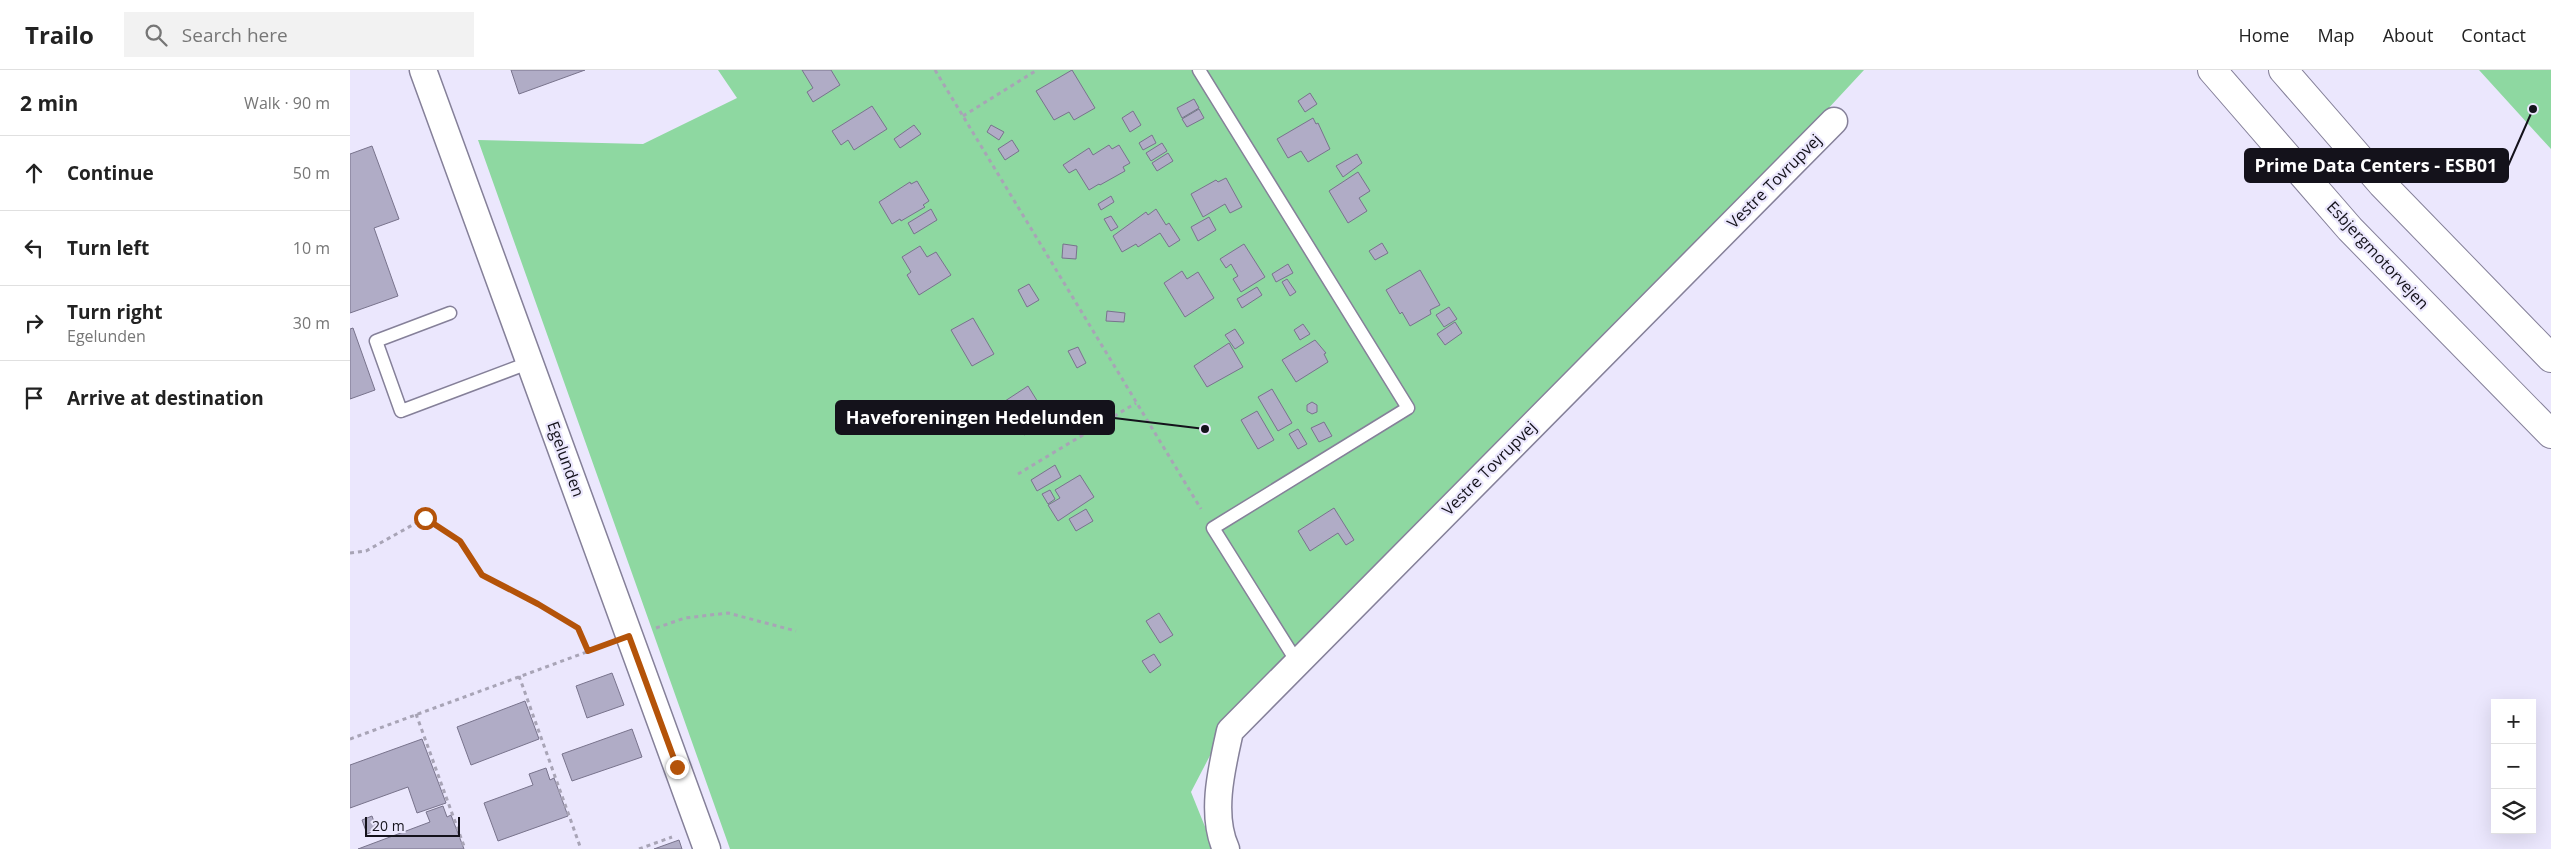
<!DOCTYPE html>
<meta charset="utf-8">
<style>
:root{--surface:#fff;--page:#f2f2f2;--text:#222;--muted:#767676;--line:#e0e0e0}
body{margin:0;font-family:"Open Sans",sans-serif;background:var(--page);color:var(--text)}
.controls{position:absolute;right:15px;bottom:15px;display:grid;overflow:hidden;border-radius:0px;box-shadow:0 5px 20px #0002}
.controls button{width:45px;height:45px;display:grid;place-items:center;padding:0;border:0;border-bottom:1px solid var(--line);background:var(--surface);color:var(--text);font:25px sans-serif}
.scale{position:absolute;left:15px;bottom:12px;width:95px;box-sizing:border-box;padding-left:5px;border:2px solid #14121b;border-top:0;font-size:14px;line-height:18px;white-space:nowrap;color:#14121b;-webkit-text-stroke:4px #ebe7fd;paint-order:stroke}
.stop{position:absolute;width:15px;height:15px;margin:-11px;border:4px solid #b45309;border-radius:50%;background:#fff}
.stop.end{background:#b45309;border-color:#fff;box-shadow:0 1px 5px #0008}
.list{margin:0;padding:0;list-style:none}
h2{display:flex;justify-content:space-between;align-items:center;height:65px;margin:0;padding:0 20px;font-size:21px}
h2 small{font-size:16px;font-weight:400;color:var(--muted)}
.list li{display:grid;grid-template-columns:32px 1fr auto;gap:15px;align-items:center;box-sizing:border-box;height:75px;padding:0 20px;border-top:1px solid var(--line)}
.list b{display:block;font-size:19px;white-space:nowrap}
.list p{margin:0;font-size:16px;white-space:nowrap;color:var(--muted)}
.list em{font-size:16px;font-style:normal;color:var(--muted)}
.icon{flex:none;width:28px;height:28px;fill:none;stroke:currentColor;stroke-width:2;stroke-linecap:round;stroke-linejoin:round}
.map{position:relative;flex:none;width:2201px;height:779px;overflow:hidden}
header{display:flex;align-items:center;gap:30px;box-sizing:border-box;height:70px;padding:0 25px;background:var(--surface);border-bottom:1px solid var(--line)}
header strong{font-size:24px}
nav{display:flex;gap:28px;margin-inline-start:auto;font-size:18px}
.search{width:350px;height:45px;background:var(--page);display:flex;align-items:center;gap:12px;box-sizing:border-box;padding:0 18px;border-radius:0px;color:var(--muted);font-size:19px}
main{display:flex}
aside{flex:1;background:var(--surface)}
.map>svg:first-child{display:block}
.green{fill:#8ed8a1}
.building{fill:#b0acc6;stroke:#78738c}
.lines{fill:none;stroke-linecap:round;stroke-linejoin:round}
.lane-casing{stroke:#858099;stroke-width:15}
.street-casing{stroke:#858099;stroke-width:29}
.highway-casing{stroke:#858099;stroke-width:30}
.path{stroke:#a8a4b6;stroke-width:3;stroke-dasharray:4 4;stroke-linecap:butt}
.lane{stroke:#fff;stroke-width:12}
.street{stroke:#fff;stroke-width:26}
.highway{stroke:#fff;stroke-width:28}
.route{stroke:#b45309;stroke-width:6}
.labels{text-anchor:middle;stroke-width:4.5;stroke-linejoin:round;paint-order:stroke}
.street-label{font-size:16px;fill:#14121b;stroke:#ebe7fd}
.leader{fill:none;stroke:#14121b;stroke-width:2}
.callout-dot{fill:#14121b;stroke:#ebe7fd;stroke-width:2}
.callout{fill:#14121b;stroke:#14121b;stroke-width:2}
.callout-label{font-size:18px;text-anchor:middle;font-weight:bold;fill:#fff}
</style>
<header>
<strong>Trailo</strong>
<div class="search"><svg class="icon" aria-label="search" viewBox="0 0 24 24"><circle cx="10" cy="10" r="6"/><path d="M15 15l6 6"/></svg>Search here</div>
<nav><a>Home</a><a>Map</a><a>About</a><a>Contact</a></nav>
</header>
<main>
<aside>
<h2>2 min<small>Walk · 90 m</small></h2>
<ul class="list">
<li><svg class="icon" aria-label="ahead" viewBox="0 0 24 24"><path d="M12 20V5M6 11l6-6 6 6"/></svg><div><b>Continue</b></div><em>50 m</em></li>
<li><svg class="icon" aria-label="left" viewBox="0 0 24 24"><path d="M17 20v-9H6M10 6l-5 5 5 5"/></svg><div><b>Turn left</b></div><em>10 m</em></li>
<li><svg class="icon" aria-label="right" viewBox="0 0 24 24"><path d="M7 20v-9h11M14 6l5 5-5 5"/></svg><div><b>Turn right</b><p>Egelunden</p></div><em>30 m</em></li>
<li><svg class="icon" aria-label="arrive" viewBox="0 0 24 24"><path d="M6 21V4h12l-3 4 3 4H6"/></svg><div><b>Arrive at destination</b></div></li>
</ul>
</aside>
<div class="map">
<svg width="2201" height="779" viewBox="0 0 2201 779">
<rect width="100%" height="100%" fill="#ebe7fd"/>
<!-- green -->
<path class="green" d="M368 0H1514L1475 42 878 651 841 722 864 779H380L128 70 293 74 387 28Z
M2129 0H2201V79Z"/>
<!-- building -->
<path class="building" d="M161 0H235L169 24Z
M452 0H481L490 15 463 32 457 22 463 18Z
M722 0 745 38 724 50 719 42 704 50 686 21Z
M960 23 967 34 955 42 948 31Z
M844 29 849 38 832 48 827 38Z
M522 36 537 59 504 80 498 70 491 75 482 61Z
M849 39 854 48 837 57 832 49Z
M783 41 791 55 780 62 772 48Z
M963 48 966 54 968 53 980 79 958 92 951 81 938 88 927 69Z
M564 55 571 64 550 78 544 69Z
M641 55 654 62 649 70 637 62Z
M802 65 806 73 793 80 789 73Z
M662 70 669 81 655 90 648 79Z
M812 73 817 81 801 91 796 83Z
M759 75 762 79 769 75 780 93 773 97 775 101 750 115 749 114 739 120 726 99 719 103 713 95 739 78 743 85Z
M22 76 49 149 24 158 48 226 0 243V84Z
M818 83 823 91 807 101 802 93Z
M1007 84 1012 93 993 107 986 96Z
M1008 102 1020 121 1009 128 1017 141 998 153 979 121Z
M876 108 892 137 880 143 875 134 853 147 841 124 866 110 868 112Z
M567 111 579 131 573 135 575 137 551 151 550 149 542 154 529 132 560 112 561 114Z
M761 126 764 132 751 140 748 134Z
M581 139 587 150 564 164 558 153Z
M806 139 816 155 819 153 830 170 819 177 810 163 788 177 786 174 772 182 763 166 796 142 798 145Z
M761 146 768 157 761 161 754 149Z
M859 147 866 160 848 171 841 157Z
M1032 173 1038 183 1025 190 1019 181Z
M713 174 727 176 726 189 712 188Z
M894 174 915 207 891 222 883 209 888 206 881 194 876 198 870 189Z
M570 176 577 187 586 182 601 205 569 225 557 205 561 202 552 187Z
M938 194 943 203 926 212 922 204Z
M1070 200 1090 235 1080 240 1081 244 1060 256 1052 242 1050 244 1036 220Z
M832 201 837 209 848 202 864 228 835 247 814 213Z
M937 209 946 222 940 226 932 212Z
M679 214 689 230 677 237 668 220Z
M907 217 912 225 892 238 887 229Z
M1099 237 1107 249 1094 257 1086 245Z
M757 241 775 243 774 252 756 251Z
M623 248 644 284 622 296 601 260Z
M1105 252 1112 263 1095 275 1087 264Z
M953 254 960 264 950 270 944 260Z
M3 258 25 320 0 329V259Z
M885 259 894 273 885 279 875 265Z
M965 270 976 283 974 284 978 292 946 312 932 290Z
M879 273 893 297 857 317 844 296Z
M728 277 736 293 727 298 718 281Z
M678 316 694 342 692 343 697 352 674 365 666 355 653 363 646 352 659 345 652 333Z
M922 319 942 353 928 361 908 327Z
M962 332 967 335V342L962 344 957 341V335Z
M907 341 924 370 908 379 891 350Z
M974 352 982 366 969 372 961 358Z
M948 359 957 374 948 379 939 364Z
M705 395 711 407 687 421 681 410Z
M730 405 744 427 708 451 698 435 710 428 705 420Z
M700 420 705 429 698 434 692 424Z
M984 438 1004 470 996 475 988 463 960 481 948 461Z
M736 439 743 451 726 461 719 449Z
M809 543 823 565 810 573 796 551Z
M804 584 811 595 800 603 792 591Z
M262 603 274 635 237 648 226 616Z
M175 631 189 669 121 695 107 657Z
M282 659 292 687 222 711 212 684Z
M72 669 96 733 67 743 58 717 0 738V695Z
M196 698 200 710 204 708 218 746 148 771 134 733 183 715 179 704Z
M93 736 97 747 101 745 114 779H8L80 752 76 742Z
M22 746 27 760 17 764 12 750Z
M329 770 332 779H304Z"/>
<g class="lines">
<defs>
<path id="lane" d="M849 0 1058 338 863 458 947 592
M100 243 26 271 51 341 181 292"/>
<path id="street" d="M73 0 357 779
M876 779C860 744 872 697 880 661L1484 51"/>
<path id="highway" d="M1862 0 2000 159 2201 364
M1933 0 2032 114 2201 288"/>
</defs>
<!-- lane casing -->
<use href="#lane" class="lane-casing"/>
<!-- street casing -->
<use href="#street" class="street-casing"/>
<!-- highway casing -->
<use href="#highway" class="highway-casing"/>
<!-- path -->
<path class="path" d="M585 0 851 439
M613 46 687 0
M668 404 786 333
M0 483 16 481 75 448 110 471 132 505 188 534 228 558 238 581
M306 558 335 548 378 543 446 561
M169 606 231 779
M66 644 115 779
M0 669 253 576
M289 779 322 767"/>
<!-- lane -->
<use href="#lane" class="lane"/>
<!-- street -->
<use href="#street" class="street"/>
<!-- highway -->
<use href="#highway" class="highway"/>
</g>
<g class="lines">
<!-- route -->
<path class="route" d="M75 448 110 471 132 505 188 534 228 558 238 581 279 566 327 697"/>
</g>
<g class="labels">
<!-- street labels -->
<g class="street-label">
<text transform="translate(1424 111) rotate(-45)" y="6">Vestre Tovrupvej</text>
<text transform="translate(2028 185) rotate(47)" y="6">Esbjergmotorvejen</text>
<text transform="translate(216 389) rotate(70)" y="6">Egelunden</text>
<text transform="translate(1139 398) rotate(-45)" y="6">Vestre Tovrupvej</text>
</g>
</g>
<!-- callouts -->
<path class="leader" d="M2183 39L2158 96M855 359L764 348"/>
<g class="callout-dot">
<circle cx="2183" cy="39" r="5"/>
<circle cx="855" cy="359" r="5"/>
</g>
<g class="callout">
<rect x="1895" y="79" width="263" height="33" rx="5"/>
<rect x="486" y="331" width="278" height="33" rx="5"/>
</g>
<g class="callout-label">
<text x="2026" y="102">Prime Data Centers - ESB01</text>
<text x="625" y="354">Haveforeningen Hedelunden</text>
</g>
</svg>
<div class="controls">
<button>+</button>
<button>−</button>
<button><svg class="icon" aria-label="layers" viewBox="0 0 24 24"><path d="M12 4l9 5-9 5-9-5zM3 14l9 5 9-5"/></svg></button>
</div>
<div class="scale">20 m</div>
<div class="stop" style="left:75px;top:448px"></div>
<div class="stop end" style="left:327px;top:697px"></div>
</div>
</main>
